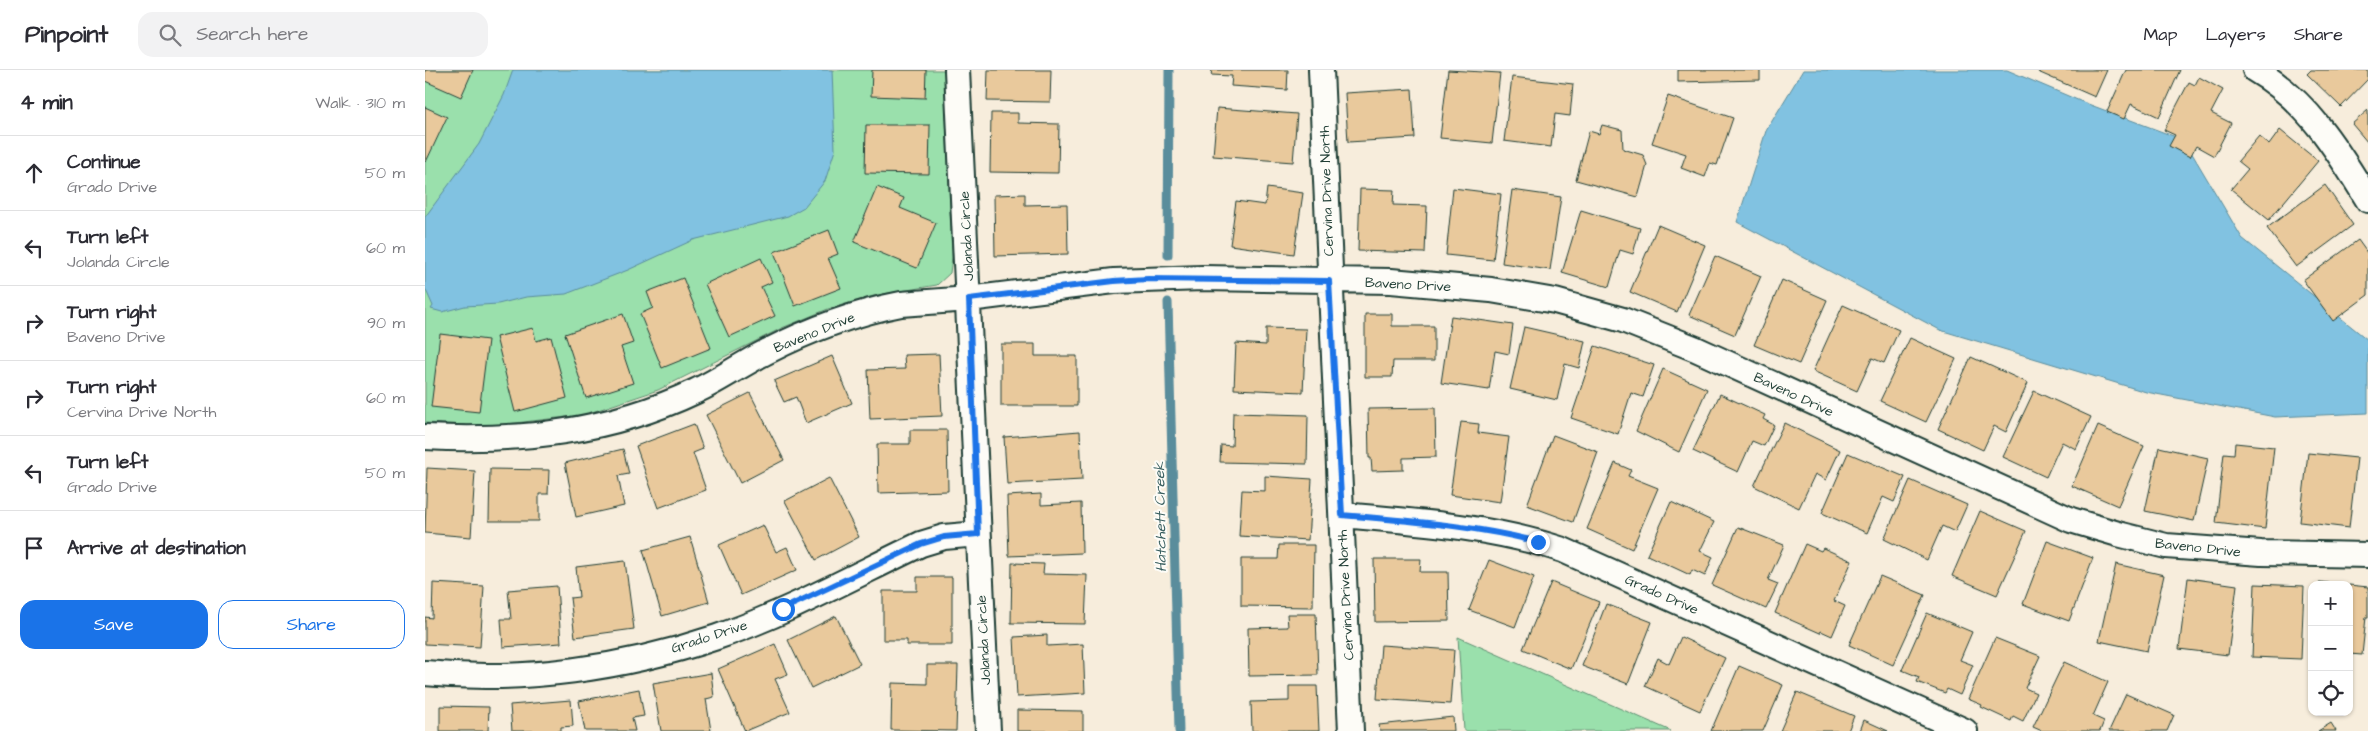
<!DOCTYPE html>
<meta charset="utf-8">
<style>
:root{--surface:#fff;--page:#f2f2f3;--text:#2b2b33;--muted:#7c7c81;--line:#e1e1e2;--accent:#1a73e8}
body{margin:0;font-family:"Architects Daughter",sans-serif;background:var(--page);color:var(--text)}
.controls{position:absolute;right:15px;bottom:15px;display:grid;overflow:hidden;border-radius:10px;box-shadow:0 1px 4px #0004}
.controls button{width:45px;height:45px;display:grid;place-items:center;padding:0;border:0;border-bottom:1px solid var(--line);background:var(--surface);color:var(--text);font:25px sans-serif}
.stop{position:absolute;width:15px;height:15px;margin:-11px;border:4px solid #1a73e8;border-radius:50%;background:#fff}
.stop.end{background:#1a73e8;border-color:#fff;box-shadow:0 1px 5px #0008}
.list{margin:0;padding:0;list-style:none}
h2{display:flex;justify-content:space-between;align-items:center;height:65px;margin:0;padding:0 20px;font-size:21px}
h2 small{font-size:16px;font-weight:400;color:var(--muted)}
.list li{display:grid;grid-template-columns:32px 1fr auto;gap:15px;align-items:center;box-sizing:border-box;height:75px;padding:0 20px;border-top:1px solid var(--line)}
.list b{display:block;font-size:19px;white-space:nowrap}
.list p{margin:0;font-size:16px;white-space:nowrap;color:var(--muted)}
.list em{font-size:16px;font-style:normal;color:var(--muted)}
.actions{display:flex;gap:10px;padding:15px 20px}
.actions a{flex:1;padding:11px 0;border:1px solid var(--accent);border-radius:15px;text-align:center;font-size:18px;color:var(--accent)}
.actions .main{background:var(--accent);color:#fff}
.icon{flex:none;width:28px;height:28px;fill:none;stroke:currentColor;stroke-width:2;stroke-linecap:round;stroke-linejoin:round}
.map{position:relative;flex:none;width:1943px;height:661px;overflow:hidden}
header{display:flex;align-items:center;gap:30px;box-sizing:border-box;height:70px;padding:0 25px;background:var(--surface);border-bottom:1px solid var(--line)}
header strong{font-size:24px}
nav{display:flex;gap:28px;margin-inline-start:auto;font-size:18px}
.search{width:350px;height:45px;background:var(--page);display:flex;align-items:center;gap:12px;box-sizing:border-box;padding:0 18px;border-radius:15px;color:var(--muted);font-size:19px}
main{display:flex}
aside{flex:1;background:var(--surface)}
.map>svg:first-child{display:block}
.green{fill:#9ae0ac;stroke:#5c8e70}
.water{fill:#81c2e1;stroke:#5a8d9c}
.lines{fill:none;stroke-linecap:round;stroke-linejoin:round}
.stream{stroke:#5a8d9c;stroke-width:9}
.building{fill:#e9c99c;stroke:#1f3d34}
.minor-casing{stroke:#1f3d34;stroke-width:28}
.minor{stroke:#fdfcf7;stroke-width:24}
.route{stroke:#1a73e8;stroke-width:6}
.labels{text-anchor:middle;stroke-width:4;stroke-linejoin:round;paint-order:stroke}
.street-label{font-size:14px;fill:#1f3d34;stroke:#fdfcf7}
.water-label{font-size:15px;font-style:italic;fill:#385e5f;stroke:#fdfcf7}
</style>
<header>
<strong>Pinpoint</strong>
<div class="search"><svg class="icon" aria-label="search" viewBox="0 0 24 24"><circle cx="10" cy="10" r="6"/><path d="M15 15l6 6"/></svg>Search here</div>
<nav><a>Map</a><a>Layers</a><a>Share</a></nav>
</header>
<main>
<aside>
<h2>4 min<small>Walk · 310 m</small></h2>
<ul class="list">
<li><svg class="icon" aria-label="ahead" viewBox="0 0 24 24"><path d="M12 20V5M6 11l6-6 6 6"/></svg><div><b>Continue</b><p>Grado Drive</p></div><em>50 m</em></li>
<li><svg class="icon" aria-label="left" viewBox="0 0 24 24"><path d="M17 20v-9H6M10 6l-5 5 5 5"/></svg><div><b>Turn left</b><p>Jolanda Circle</p></div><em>60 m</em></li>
<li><svg class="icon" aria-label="right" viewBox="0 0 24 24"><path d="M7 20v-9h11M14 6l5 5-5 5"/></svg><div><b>Turn right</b><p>Baveno Drive</p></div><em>90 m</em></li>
<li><svg class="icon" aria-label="right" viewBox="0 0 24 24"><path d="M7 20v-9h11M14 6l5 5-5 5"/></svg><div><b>Turn right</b><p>Cervina Drive North</p></div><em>60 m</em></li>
<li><svg class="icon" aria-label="left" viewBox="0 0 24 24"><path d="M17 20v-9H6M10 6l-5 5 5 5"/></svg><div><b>Turn left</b><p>Grado Drive</p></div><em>50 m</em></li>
<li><svg class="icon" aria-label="arrive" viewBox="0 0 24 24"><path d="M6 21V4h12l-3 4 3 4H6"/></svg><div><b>Arrive at destination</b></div></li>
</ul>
<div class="actions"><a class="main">Save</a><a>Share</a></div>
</aside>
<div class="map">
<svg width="1943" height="661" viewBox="0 0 1943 661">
<rect width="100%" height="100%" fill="#f7eddc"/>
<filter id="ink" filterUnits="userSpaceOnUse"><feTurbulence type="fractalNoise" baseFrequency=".02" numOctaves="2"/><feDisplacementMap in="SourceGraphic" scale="10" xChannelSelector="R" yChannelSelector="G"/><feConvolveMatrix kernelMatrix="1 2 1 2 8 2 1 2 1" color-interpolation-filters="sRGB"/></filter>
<g filter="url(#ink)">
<!-- green -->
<path class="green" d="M0 0H519L527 187 525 203 512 215 452 225 403 239 357 258 233 320 158 345 64 356 0 353Z
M1033 567 1246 661H1039Z"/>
<!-- water -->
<path class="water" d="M88 0H407L410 80 400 111 379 137 363 146 268 170 203 200 141 224 101 227 73 234 40 236 17 242 6 239 8 236 0 218V147L54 74 79 25Z
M1378 0H1582L1655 31 1759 70 1817 168 1943 270V343L1850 347 1721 322 1515 260 1312 152 1341 61Z"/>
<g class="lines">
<!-- stream -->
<path class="stream" d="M743 185 744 0
M743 232 754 661"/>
</g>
<!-- building -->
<path class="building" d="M0 0H48L36 27 0 11Z
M447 0H501L500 28 446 26Z
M563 0H626L625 32 562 31Z
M787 0H863L862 20 806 16 807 6 786 5Z
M1023 0 1075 3 1067 73 1015 68Z
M1253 0H1335V10L1253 12Z
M1614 0H1682L1670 27 1613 2Z
M1701 0H1755L1734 47 1706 34 1699 49 1682 42Z
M1886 0H1943V9L1916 37 1882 4Z
M1087 7 1148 14 1145 46 1130 44 1126 77 1079 71Z
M1774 7 1798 20 1786 43 1806 53 1789 86 1771 76 1765 87 1744 76 1750 65 1739 60 1764 12 1770 15Z
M987 19 990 68 923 72 920 23Z
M1243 26 1308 48 1292 95 1285 93 1280 107 1256 98 1261 84 1227 73Z
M0 37 22 47 1 92 0 91Z
M792 38 872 44 868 92 788 86Z
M1943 40V73L1927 54Z
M566 43H593V53L634 54 633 103 565 102Z
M441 55H505L504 104 440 103Z
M1177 55 1197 60 1198 79 1218 85 1222 95 1213 127 1151 110 1164 61 1174 64Z
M1855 60 1893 91 1844 150 1806 119 1823 99 1813 91 1834 66 1844 75Z
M1900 115 1928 155 1871 197 1842 158Z
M452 117 479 128 475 138 511 153 492 198 429 172Z
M842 118 878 123 869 184 805 175 811 131 840 135Z
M1028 118 1076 124 1068 190 1021 185Z
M935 119 969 120 968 135 1002 136 1000 183 933 181Z
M1087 120 1136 127 1125 200 1077 193Z
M600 124V135L642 134 643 184 570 186 569 125Z
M1156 140 1215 158 1208 184 1195 180 1184 217 1137 203Z
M1233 155 1280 175 1252 242 1205 222Z
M404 160 413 184 403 188 416 218 370 236 349 182Z
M1933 170 1943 184V225L1908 251 1878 210Z
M1290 186 1336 206 1310 265 1264 245Z
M336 188 347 212 336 217 350 246 304 267 280 214Z
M258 208 286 278 237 298 215 244 228 238 222 222Z
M1357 210 1402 230 1374 294 1329 275Z
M1418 235 1474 260 1459 293 1447 288 1432 321 1388 301Z
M198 244 208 273 196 277 208 313 161 328 140 264Z
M940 244H967V256H1009V291H968L967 307H940Z
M1026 246 1088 255 1084 284 1070 281 1064 320 1016 313Z
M1099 257 1160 271 1154 298 1140 294 1132 330 1085 319Z
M108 258 111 271 126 267 142 328 90 342 71 267Z
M841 258 881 259 878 322 809 319 811 273 841 275Z
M15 264 63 270 54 342 6 337Z
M1485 268 1531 289 1501 352 1455 331Z
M576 274H610V286H652V336H576Z
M1170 276 1229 295 1218 327 1206 323 1193 364 1146 348Z
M514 284 517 346 445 349 443 300 480 299 479 285Z
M407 286 427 333 381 353 371 327 359 332 349 311Z
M1546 287 1603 313 1581 362 1569 356 1558 380 1513 359Z
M1238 299 1282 319 1254 382 1211 361Z
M1609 321 1666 347 1651 379 1637 372 1621 407 1578 387Z
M325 323 359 390 315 413 281 345Z
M1295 324 1340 345 1338 349 1349 355 1339 376 1327 371 1313 402 1268 381Z
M1010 338 1011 387 978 388V400L947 401 946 388H944L943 339Z
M808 343 883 345 882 394 795 392 796 375 807 376Z
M1036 352 1054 354 1053 363 1084 367 1075 432 1025 425Z
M1359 353 1415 380 1401 410 1390 404 1374 438 1329 416Z
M269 354 278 379 268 383 281 420 233 438 211 376Z
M1673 356 1719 376 1693 436 1647 416Z
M485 360H522L523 421 453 423 452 374H485Z
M655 361 657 410 582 414 579 367Z
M1128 365 1173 382 1148 452 1102 435Z
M1810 373 1849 377 1840 459 1791 453 1799 383 1809 384Z
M1734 377 1783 388 1769 451 1720 441Z
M198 379 204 404 193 406 199 436 151 447 140 393Z
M1423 383 1480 407 1469 432 1458 427 1442 463 1397 443Z
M1883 383 1932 388 1924 458 1875 452Z
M1190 393 1206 400 1203 406 1233 418 1207 479 1162 459Z
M2 398 50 401 46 467 0 463Z
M65 399 124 400 123 424H114V451H64Z
M840 406 887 409 883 470 814 466 817 420 840 421Z
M404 408 434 467 391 490 360 431Z
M1485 410 1542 435 1530 462 1517 456 1502 490 1459 469Z
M616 424V435L656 433 657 483 584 486 582 426Z
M1246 432 1289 452 1275 481 1288 487 1280 506 1267 500 1265 505 1222 485Z
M1555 441 1601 461 1572 525 1527 506Z
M338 455 351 482 362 477 372 500 316 525 294 475Z
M1313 457 1359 475 1343 510 1353 514 1341 539 1287 515Z
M265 467 284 532 237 546 218 480Z
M1622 471 1668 488 1644 551 1598 534Z
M1380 474 1396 481 1398 478 1427 491 1409 531 1420 536 1407 566 1396 561 1395 563 1350 543Z
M854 475H889L888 537 816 536V489H853Z
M949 489H996L995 502H1023L1024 551 950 552Z
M1064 490 1109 507 1090 557 1044 540Z
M200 491 209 559 150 567 145 528 154 527 151 497Z
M587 493 619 494 618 504 662 505 660 554 586 553Z
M1691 494 1739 505 1722 581 1674 571Z
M1455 506 1500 525 1468 595 1424 575Z
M492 507H527V575H482V570H458V521H492Z
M1763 508 1812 515 1803 585 1754 579Z
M1126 512 1174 532 1146 599 1098 579Z
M1895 512 1919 515H1895Z
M8 513 59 516 55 577 0 574V547L7 548Z
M1830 514 1879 516 1876 589 1827 587Z
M1924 515 1943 517V547H1941L1937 585 1924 584Z
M132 516 136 573 78 577 76 549H86L83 520Z
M1181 534 1227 552 1203 614 1157 596Z
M1502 543 1547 562 1535 590 1548 595 1535 625 1522 619 1520 623 1492 612 1494 607 1477 600Z
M862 544H891L893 605 824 606 823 558 863 557Z
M411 546 435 594 386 618 363 570Z
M622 565V576L658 574 660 623 592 627 589 567Z
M1256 567 1300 588 1275 641 1220 616 1233 588 1244 594Z
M1570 568 1615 586 1600 618 1611 623 1598 651 1588 646 1586 651 1556 637 1557 635 1543 629Z
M350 574 363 604 350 609 365 642 320 661 293 599Z
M956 575 1029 580 1025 634 952 629Z
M1639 592 1683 612 1668 646 1679 651 1675 661H1617L1608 657Z
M502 595H533L531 661 466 660 467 613 502 614Z
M1314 596 1358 615 1338 661H1286Z
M286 603 289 627 281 629 286 661H236L228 613Z
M864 616H892L894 661H827L826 632 864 631Z
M214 619 219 646 207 648 210 661H160L154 631Z
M1372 622 1429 646 1423 661H1355Z
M1701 624 1749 645 1742 661H1684Z
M146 630 148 656 136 657V661H87L85 635Z
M15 636 64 637 63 661H15Z
M592 640 658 641V661H592Z
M1028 647 1029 661H955L954 655Z
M1439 650 1463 661H1435Z
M1906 653 1911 661H1893Z"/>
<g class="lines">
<defs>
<path id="minor" d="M532 0 563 661
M896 0 926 661
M1830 0C1883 31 1912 79 1943 130
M0 367C94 372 185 362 271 321 295 310 317 294 341 282 384 260 429 243 476 234L544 229 689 211 778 208 966 211 1066 220 1130 231 1198 250 1271 279 1646 450 1693 464 1741 476 1836 483 1943 485
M917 445C992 452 1066 456 1138 480L1540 661
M0 603C97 613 200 598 292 567 362 543 429 506 496 474L519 467 553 464"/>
</defs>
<!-- minor casing -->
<use href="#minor" class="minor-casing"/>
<!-- minor -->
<use href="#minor" class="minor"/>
</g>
</g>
<g class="lines" filter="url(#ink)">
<!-- route -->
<path class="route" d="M358 539 496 474 519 467 553 464 544 229 689 211 723 209 904 211 917 445C983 451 1049 455 1113 472"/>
</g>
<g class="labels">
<!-- street labels -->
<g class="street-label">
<text transform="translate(901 121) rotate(-92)" y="5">Cervina Drive North</text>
<text transform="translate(541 166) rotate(-93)" y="5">Jolanda Circle</text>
<text transform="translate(983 214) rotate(3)" y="5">Baveno Drive</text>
<text transform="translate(389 262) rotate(-22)" y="5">Baveno Drive</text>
<text transform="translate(1369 324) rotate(25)" y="5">Baveno Drive</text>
<text transform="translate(1773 477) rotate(6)" y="5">Baveno Drive</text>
<text transform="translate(1237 524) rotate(24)" y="5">Grado Drive</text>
<text transform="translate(920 525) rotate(-93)" y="5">Cervina Drive North</text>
<text transform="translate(284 566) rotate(-18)" y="5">Grado Drive</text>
<text transform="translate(558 570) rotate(-93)" y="5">Jolanda Circle</text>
</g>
<!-- water labels -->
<g class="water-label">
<text transform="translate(735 447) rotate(-91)" y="5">Hatchett Creek</text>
</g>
</g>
</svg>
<div class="controls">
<button>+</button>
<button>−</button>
<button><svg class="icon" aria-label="locate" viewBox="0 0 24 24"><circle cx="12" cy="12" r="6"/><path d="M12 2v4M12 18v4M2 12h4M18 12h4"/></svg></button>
</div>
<div class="stop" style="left:358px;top:539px"></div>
<div class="stop end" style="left:1113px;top:472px"></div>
</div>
</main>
